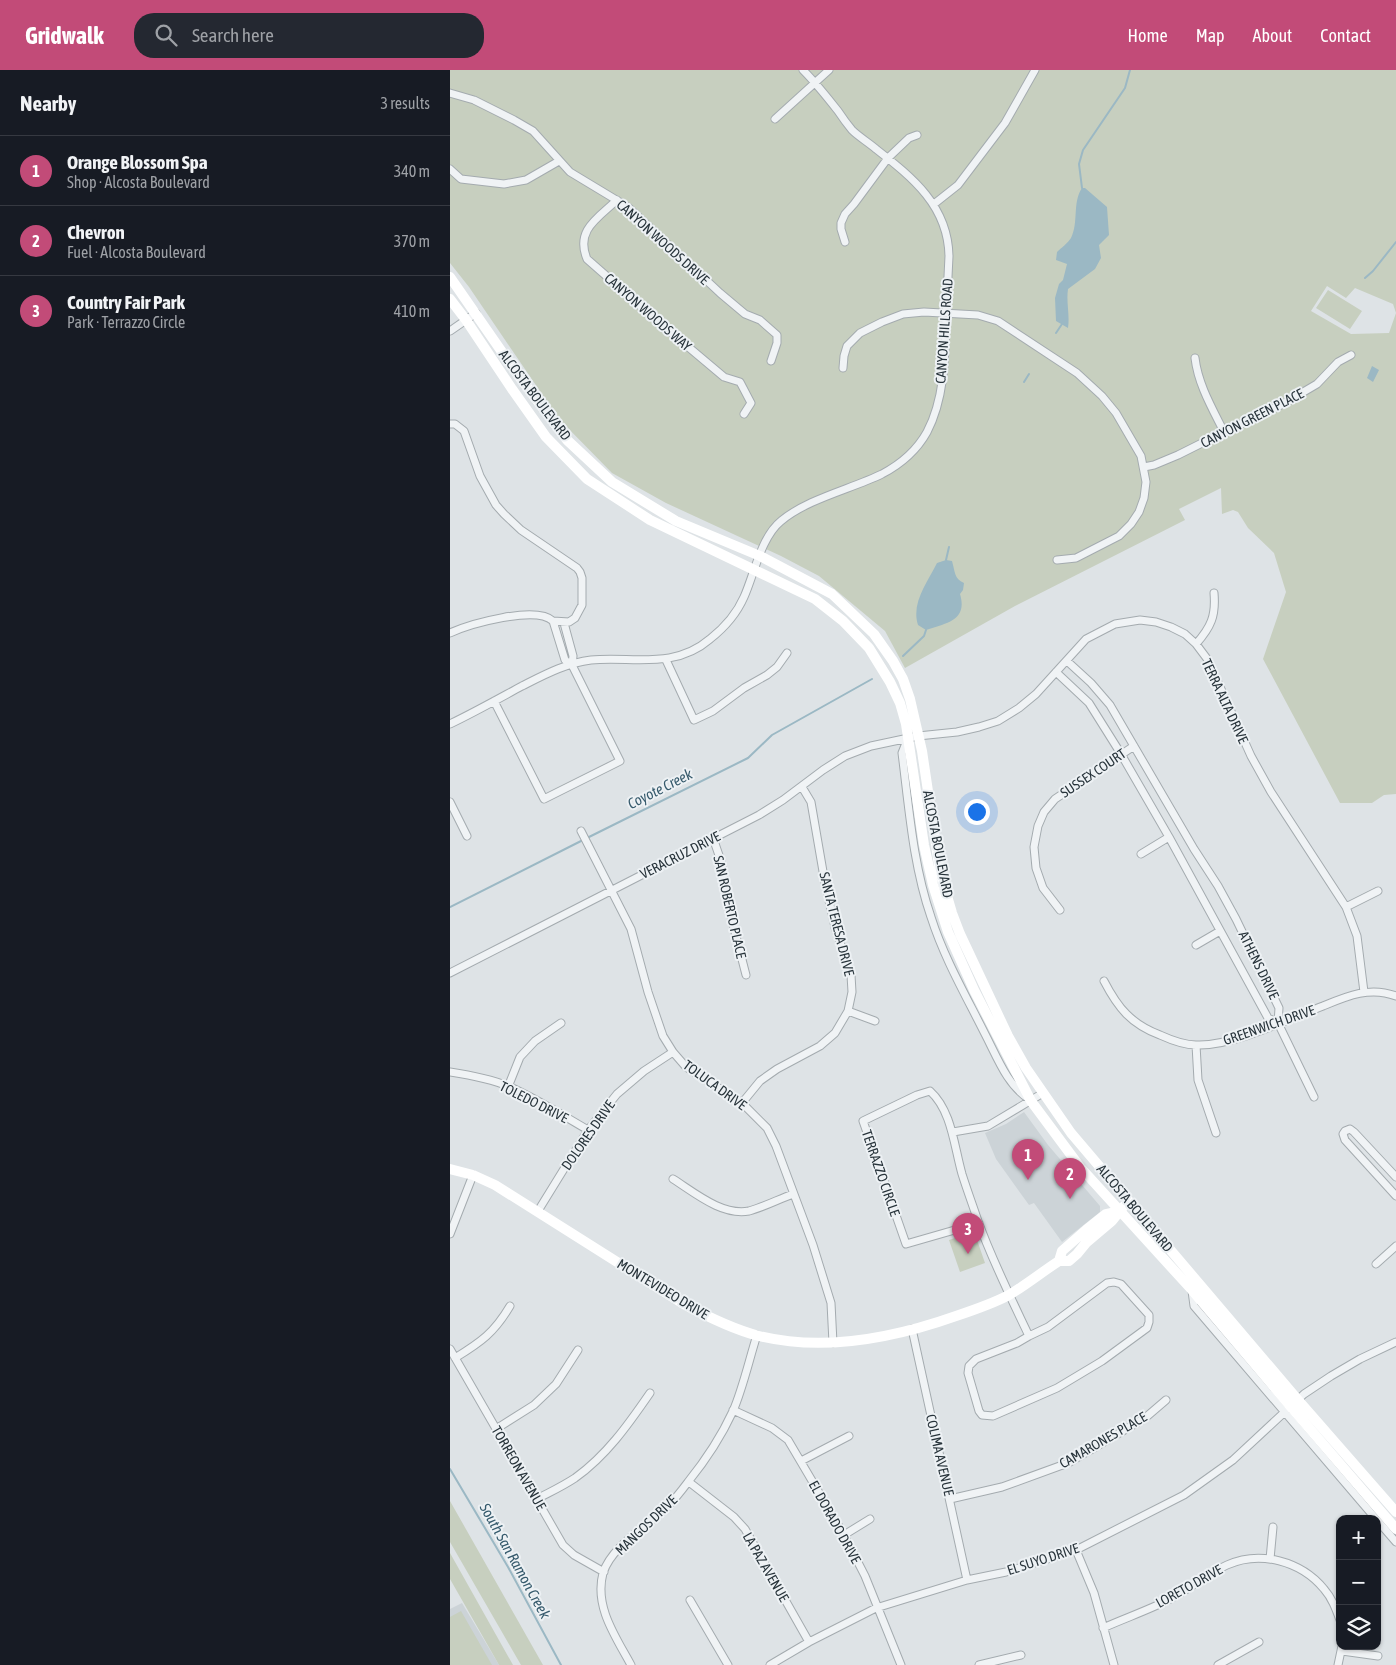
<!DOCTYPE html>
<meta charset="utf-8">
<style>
:root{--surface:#171b24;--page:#242831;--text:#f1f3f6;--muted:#9ea1a6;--line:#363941;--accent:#c24b78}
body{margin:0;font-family:"Asap Condensed",sans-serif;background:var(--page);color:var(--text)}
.controls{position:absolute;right:15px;bottom:15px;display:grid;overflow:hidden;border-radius:10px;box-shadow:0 1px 4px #0004}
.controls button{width:45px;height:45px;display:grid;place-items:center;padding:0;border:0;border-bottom:1px solid var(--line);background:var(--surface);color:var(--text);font:25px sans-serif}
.you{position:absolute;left:526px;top:741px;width:18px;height:18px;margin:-12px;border:4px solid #fff;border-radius:50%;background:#1a73e8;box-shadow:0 0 0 8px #1a73e833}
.badge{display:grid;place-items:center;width:32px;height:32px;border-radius:50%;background:var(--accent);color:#fff;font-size:16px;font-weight:700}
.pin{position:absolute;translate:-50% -41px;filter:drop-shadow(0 1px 2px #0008)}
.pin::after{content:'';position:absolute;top:26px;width:18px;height:15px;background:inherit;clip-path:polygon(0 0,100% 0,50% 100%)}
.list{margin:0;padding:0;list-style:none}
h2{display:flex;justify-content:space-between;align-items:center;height:65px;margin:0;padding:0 20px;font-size:21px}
h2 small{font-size:16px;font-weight:400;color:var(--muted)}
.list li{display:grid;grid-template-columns:32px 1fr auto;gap:15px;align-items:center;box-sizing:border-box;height:70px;padding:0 20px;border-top:1px solid var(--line)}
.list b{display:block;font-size:19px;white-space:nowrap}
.list p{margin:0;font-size:16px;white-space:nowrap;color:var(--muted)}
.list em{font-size:16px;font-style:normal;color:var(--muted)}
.icon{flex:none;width:28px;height:28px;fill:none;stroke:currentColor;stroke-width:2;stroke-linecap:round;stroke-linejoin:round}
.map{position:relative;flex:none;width:946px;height:1595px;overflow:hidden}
header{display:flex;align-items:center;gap:30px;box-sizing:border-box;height:70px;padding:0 25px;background:var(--accent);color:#fff}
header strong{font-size:24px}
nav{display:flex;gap:28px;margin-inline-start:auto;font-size:18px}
.search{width:350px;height:45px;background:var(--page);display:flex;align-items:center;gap:12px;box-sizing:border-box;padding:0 18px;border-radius:20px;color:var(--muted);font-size:19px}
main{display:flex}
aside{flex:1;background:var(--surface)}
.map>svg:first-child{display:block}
.built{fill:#ccd3d7}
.green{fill:#c7cfbf;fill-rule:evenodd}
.water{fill:#9bb8c4}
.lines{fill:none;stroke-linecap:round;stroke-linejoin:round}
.stream{stroke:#9bb8c4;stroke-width:2}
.street-casing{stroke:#a4abaf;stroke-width:9}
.street{stroke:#f0f3f5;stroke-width:7}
.secondary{stroke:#fff;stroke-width:10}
.labels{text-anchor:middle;stroke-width:4;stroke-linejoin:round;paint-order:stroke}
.street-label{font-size:14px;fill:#28343b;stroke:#edf1f4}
.water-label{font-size:15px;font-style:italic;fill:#365a6c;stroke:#edf1f4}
</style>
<header>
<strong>Gridwalk</strong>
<div class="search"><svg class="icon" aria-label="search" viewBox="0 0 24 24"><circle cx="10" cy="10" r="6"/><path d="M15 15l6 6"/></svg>Search here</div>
<nav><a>Home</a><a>Map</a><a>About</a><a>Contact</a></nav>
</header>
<main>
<aside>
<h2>Nearby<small>3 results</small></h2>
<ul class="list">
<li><span class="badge">1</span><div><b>Orange Blossom Spa</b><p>Shop · Alcosta Boulevard</p></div><em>340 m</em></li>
<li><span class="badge">2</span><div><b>Chevron</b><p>Fuel · Alcosta Boulevard</p></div><em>370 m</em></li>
<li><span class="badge">3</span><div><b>Country Fair Park</b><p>Park · Terrazzo Circle</p></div><em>410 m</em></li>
</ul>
</aside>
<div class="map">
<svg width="946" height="1595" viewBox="0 0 946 1595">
<rect width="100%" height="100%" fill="#dee3e6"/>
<!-- built -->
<path class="built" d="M574 1042 598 1075 650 1136V1142L612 1172 584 1133 579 1135 546 1089 535 1063 556 1054Z
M12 1533 49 1595H0V1539Z"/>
<!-- green -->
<path class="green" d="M0 0H946V724L934 725 922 733H890L813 589 836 522 824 483 798 458 788 442 783 440 772 444 771 418 729 439 735 450 565 536 455 598 435 561 369 506 331 486 216 433 162 403 109 349 19 217 0 193ZM877 216 896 228 905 218 943 234 946 243 939 263 901 264 861 241Z
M878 220 912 241 900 259 866 238Z
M520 1163 523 1164 526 1167 535 1193 510 1202 499 1170Z
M0 1431 93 1595H71L0 1472Z
M0 1483 63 1595H49L0 1509Z
M11 1541 42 1595H0V1547Z"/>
<!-- water -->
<path class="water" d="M632 118H635L657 137 659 165 649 175 651 188 645 199 618 219C616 233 620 244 618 258L606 251 605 228 609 214 613 210 617 194 606 190 607 182C611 178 618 173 621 168 629 152 622 133 632 118Z
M922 296 929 300 923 312 917 308Z
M496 490 502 491C505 501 504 509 514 513L513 520 510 524C518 551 496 553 476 560L468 555C461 533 477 513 487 493Z"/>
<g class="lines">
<!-- stream -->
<path class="stream" d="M632 118 629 94 633 80 675 18 680 0
M915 208 923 201 946 172
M606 263 612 254
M574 312 579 304
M496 490 499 477
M453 586 474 566 476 560
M137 768 298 688 322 665 422 609
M0 837 133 770
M0 1399 58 1497 111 1595"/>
<defs>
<path id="street" d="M0 23 24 30 64 50 83 61 120 102 178 137 270 223 295 244 310 250 327 265V273L321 291
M325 49 379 0
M0 99 11 109 54 114 76 110 109 91
M167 130C148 148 125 160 137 189L211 254 274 307 290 312 301 333 294 344
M484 134 508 115 555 53 585 0
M395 172 391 159V153L395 144 404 134 438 88 459 68 467 65
M0 261 26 243
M745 288C748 314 762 338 774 362
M393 298 394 286 397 276 410 263 432 252 453 244 474 242 528 245 548 251 627 303 652 326 666 343 691 386 696 412 694 428 689 442 681 454 669 466 626 488 607 490
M0 354H5L14 361 30 406 46 435 54 444 71 460 127 498 130 502 132 508V535L125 548 119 552 103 551C86 535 20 554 0 563
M694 397 704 395 728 385 774 362 833 334 867 314 888 292 901 285
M114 553 123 586 122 595
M746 574C761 557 766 546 764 523
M216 590 244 650 263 641 294 618 317 605 327 597 337 583
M617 591 641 613 660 635 744 779 768 816 786 849 829 938 828 953
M606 602 639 633 671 684 719 767 818 948 828 953
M44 631 94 729 170 691 122 595 115 590 103 551
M0 654C25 642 48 629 72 616 94 605 116 593 141 590 182 586 224 600 260 569 274 558 287 543 294 527 304 505 311 467 331 451 357 429 401 419 432 404 451 394 467 380 477 362 495 328 495 285 496 248 497 227 498 206 499 186 498 136 463 108 426 79 418 72 409 67 402 60 397 54 392 47 388 41 377 27 366 13 353 0
M458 668 452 683C459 738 463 795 481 847 494 888 516 926 535 964 547 987 557 1015 579 1029
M0 732 17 766
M131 761 181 859 198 922 213 966 223 982 236 997 292 1033 317 1058 326 1076 363 1175 381 1233 383 1273
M263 768 271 791 278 835 296 905
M691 784 719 767
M896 837 928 821
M610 840 593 818 586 798 584 777 588 756 594 742 605 729 684 676
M746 875 770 861
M0 903 309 745 333 730 373 700 395 686 421 676 468 666 507 662 529 657 548 651 569 638 586 624 636 569 665 554 690 550 706 552 721 557 735 564 746 574 758 590 801 686 821 722 896 837 907 866 914 922
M654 911C668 938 681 954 710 965 721 970 734 975 746 975 781 977 839 949 873 936 897 926 920 916 946 926
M398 941 425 951
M828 953 864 1027
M746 975 748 1010 766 1063
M0 1002C20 1005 41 1009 60 1017 87 1029 112 1045 138 1060
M58 1017 70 987 85 971 111 953
M292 1033 310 1011 327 999 370 976 385 963 398 941 402 922 401 905 385 857 375 813 361 732 352 717
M503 1062 538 1056 593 1023
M946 1107 904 1062 900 1059 895 1061 893 1064 895 1070 946 1126
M223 1109C245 1123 272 1146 299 1141 314 1137 329 1129 343 1124
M88 1141 138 1060 167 1024 194 1001 223 982
M529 1153 456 1174 413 1051 467 1025 480 1021C502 1041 504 1076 512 1104 517 1120 523 1136 528 1151 542 1190 561 1228 579 1266L598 1257 657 1213 664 1212 671 1214 699 1245V1252L697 1258 652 1291 607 1318 543 1346 532 1345 529 1341 518 1303 519 1296 526 1289 567 1273 579 1266
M0 1164 23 1105
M926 1194 946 1176
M742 1221 744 1236 926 1449
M462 1259 517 1510
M0 1279 113 1475 124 1485 154 1502
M5 1288C31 1272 44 1263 60 1236
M283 1340 322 1358 338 1370 394 1465 415 1506 451 1595
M46 1359 84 1335 106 1314 128 1280
M351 1391 399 1366
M239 1412 284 1447 295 1459 359 1572
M87 1429C100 1422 113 1416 125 1408 156 1386 178 1355 200 1323
M500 1429 552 1417 618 1393 695 1348 716 1330
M927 1450 946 1472
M394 1465 420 1449
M626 1480 644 1523 664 1595
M820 1489 823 1457
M240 1530 278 1595
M653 1558C675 1548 699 1540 720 1529 740 1519 757 1504 777 1495 810 1480 851 1491 874 1519 882 1528 886 1539 890 1550
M892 1581 928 1586
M181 1595C166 1567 144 1537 153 1503 162 1475 198 1456 218 1436 225 1429 232 1420 238 1412 255 1391 271 1367 283 1341 293 1318 299 1290 307 1265
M320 1595 359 1572 426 1538 517 1510 556 1502 626 1480 734 1425 783 1390 854 1324 881 1306 910 1289 946 1272
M529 1595 571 1585
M768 1595 809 1572
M888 1595 892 1576"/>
</defs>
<!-- street casing -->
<use href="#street" class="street-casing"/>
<!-- street -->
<use href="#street" class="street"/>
<!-- secondary -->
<path class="secondary" d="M0 207 68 305 117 370 162 412 226 451 310 486 382 524 424 564 443 591 453 609 460 629 472 681 490 802 502 843 510 864 558 966 576 998 621 1063 848 1330 946 1442
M0 229 16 250 62 319 96 367 137 409 200 450 365 529 393 551 419 578 440 612 450 633 456 654 474 775 483 815 498 862 524 920 581 1031 630 1097 742 1220 841 1337 946 1459
M0 1099 23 1105 45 1115 232 1233C256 1246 282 1259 309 1266 374 1282 444 1268 506 1246 524 1240 542 1234 559 1225 576 1215 592 1202 609 1191H619L627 1184 636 1173 662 1151 674 1136
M609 1191 612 1181 636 1160 656 1144 669 1141"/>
</g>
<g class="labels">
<!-- street labels -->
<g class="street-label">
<text transform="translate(213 172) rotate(42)" y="5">CANYON WOODS DRIVE</text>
<text transform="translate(198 242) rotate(41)" y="5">CANYON WOODS WAY</text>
<text transform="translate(494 261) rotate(-86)" y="5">CANYON HILLS ROAD</text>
<text transform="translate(85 325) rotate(53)" y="5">ALCOSTA BOULEVARD</text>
<text transform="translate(802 348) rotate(-27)" y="5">CANYON GREEN PLACE</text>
<text transform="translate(775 631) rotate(65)" y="5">TERRA ALTA DRIVE</text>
<text transform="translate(643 703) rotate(-34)" y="5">SUSSEX COURT</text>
<text transform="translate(488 774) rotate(79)" y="5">ALCOSTA BOULEVARD</text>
<text transform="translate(230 785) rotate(-27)" y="5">VERACRUZ DRIVE</text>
<text transform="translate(280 837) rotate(77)" y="5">SAN ROBERTO PLACE</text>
<text transform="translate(387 854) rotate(76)" y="5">SANTA TERESA DRIVE</text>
<text transform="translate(809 895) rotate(64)" y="5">ATHENS DRIVE</text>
<text transform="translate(819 955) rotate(-19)" y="5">GREENWICH DRIVE</text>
<text transform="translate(265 1015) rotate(36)" y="5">TOLUCA DRIVE</text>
<text transform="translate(84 1032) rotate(27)" y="5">TOLEDO DRIVE</text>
<text transform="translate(138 1065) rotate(-55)" y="5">DOLORES DRIVE</text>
<text transform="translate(431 1103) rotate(71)" y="5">TERRAZZO CIRCLE</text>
<text transform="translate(685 1138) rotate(50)" y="5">ALCOSTA BOULEVARD</text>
<text transform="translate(213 1219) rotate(31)" y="5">MONTEVIDEO DRIVE</text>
<text transform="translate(653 1370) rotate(-30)" y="5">CAMARONES PLACE</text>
<text transform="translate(490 1385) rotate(77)" y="5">COLIMA AVENUE</text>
<text transform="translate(69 1398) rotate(60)" y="5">TORREON AVENUE</text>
<text transform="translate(385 1452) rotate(61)" y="5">EL DORADO DRIVE</text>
<text transform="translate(196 1455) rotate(-44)" y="5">MANGOS DRIVE</text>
<text transform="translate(593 1489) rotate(-18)" y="5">EL SUYO DRIVE</text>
<text transform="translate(316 1497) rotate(60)" y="5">LA PAZ AVENUE</text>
<text transform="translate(739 1516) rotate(-29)" y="5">LORETO DRIVE</text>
</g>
<!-- water labels -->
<g class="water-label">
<text transform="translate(210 719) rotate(-27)" y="5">Coyote Creek</text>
<text transform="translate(65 1491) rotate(61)" y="5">South San Ramon Creek</text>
</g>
</g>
</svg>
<div class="controls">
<button>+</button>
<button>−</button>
<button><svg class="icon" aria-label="layers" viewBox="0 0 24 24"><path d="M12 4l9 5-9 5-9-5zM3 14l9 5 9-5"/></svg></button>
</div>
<div class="you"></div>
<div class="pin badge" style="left:578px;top:1110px">1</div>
<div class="pin badge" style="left:620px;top:1129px">2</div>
<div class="pin badge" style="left:518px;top:1184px">3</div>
</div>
</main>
